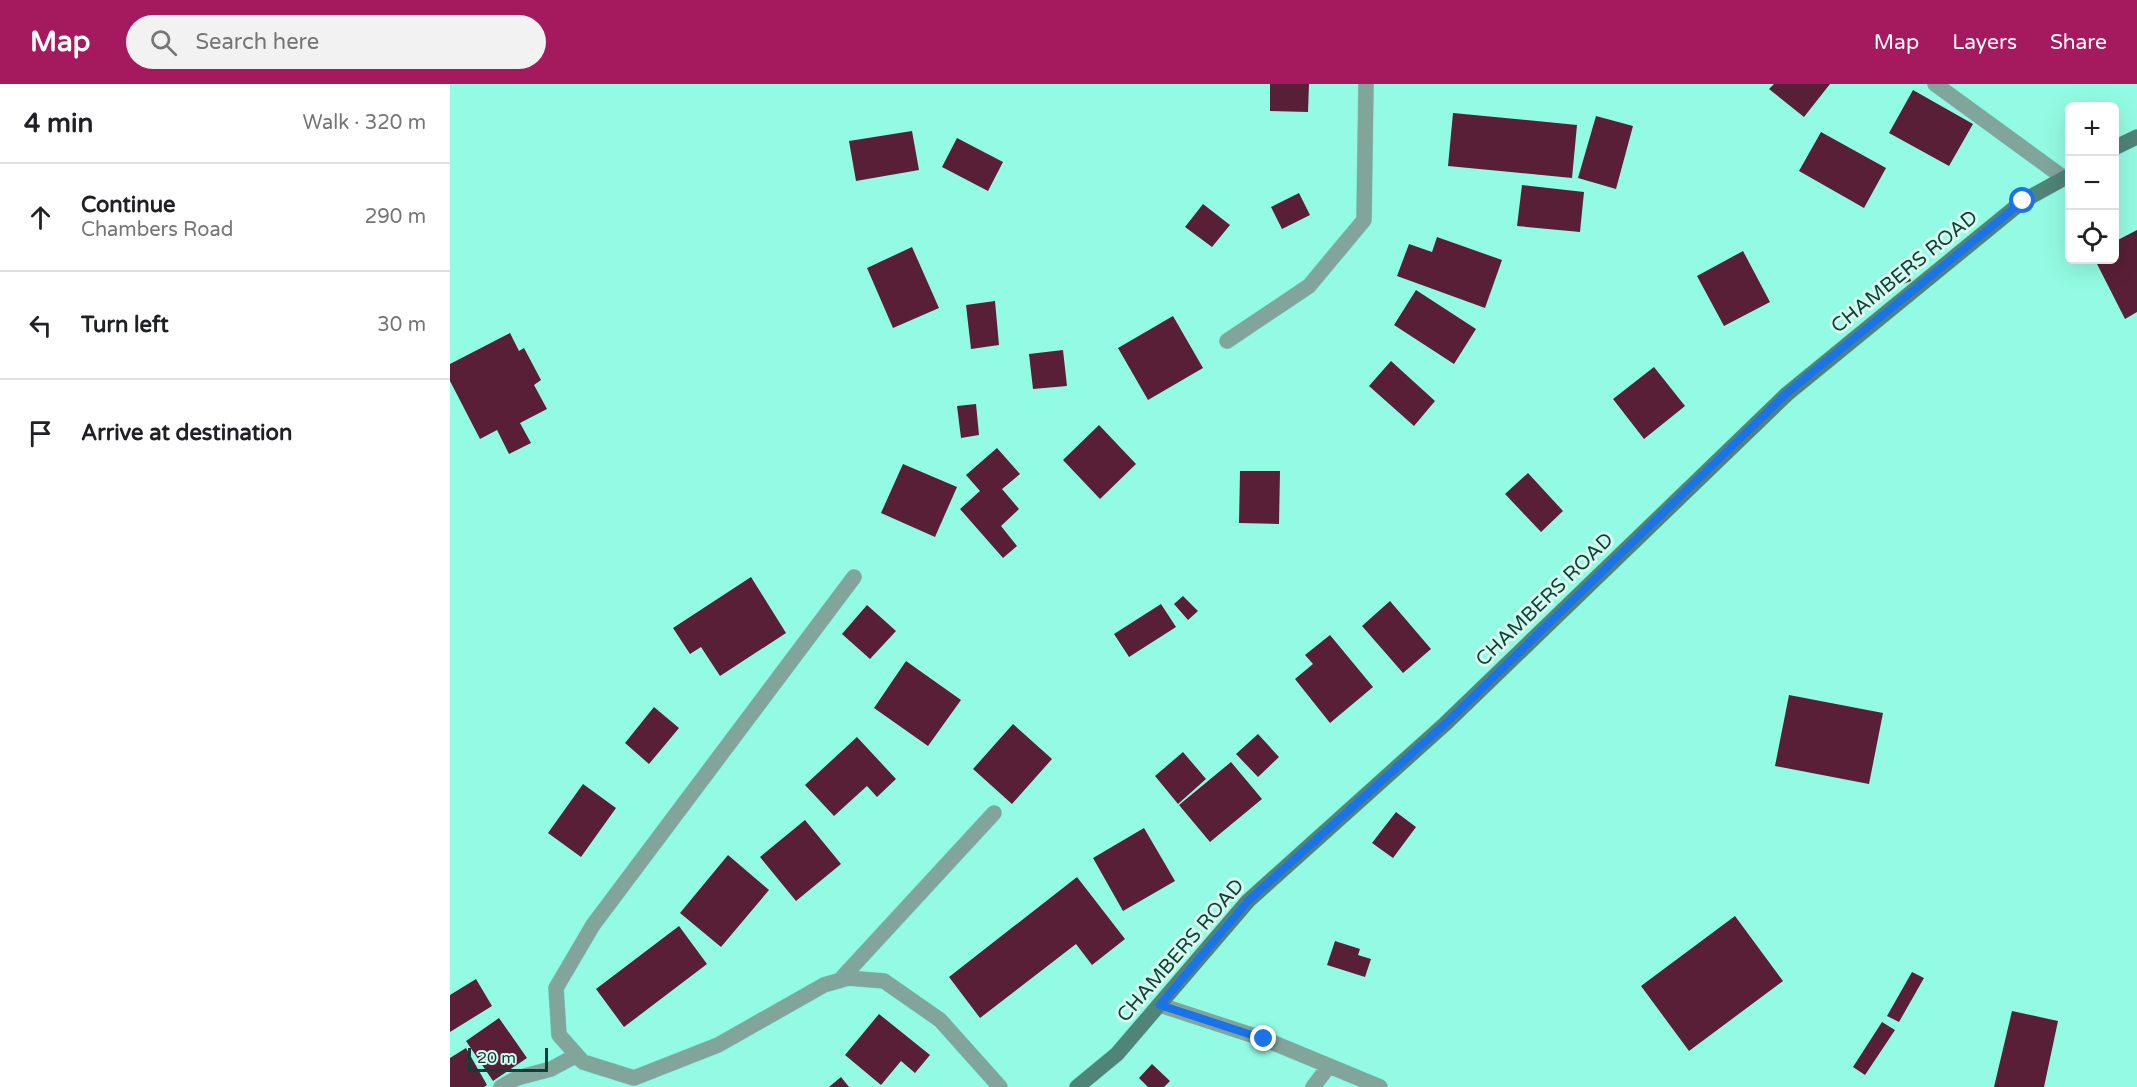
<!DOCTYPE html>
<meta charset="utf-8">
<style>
:root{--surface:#fff;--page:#f2f2f2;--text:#202124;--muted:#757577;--line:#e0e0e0;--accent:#a5195e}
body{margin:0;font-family:"Varela Round",sans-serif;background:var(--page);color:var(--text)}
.controls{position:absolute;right:18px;top:18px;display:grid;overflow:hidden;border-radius:9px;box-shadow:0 6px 24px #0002}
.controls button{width:54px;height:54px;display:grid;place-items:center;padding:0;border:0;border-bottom:2px solid var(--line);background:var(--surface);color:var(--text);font:30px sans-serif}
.scale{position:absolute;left:18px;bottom:15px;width:80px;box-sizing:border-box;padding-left:6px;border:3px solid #103e35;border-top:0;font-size:16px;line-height:21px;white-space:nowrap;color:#103e35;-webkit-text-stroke:4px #d5fbf1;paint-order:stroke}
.stop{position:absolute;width:18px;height:18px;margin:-14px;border:4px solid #1a73e8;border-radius:50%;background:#fff}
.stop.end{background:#1a73e8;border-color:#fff;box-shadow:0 2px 6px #0008}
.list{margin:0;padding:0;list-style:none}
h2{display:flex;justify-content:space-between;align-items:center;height:78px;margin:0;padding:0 24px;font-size:26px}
h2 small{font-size:20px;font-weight:400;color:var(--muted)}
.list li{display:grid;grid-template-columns:39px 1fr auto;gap:18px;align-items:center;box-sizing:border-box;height:108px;padding:0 24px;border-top:2px solid var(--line)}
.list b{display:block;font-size:22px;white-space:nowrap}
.list p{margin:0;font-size:20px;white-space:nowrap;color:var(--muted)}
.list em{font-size:20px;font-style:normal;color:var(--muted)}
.icon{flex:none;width:33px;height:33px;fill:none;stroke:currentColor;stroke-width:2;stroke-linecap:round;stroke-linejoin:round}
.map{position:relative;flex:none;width:1687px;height:1003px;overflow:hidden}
header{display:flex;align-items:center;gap:36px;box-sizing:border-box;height:84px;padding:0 30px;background:var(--accent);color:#fff}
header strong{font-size:28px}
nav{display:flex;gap:33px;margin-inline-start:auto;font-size:21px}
.search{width:420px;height:54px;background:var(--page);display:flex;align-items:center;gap:15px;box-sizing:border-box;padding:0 21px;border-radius:33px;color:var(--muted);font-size:22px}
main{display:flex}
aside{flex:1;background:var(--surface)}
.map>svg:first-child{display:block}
.building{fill:#591f37}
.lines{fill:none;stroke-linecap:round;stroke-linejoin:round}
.street-casing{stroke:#79d5c0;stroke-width:16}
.secondary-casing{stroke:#79d5c0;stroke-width:16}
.street{stroke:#81a49b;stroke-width:15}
.secondary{stroke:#4f8478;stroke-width:15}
.route{stroke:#1a73e8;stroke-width:8}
.labels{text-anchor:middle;stroke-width:6;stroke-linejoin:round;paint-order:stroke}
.street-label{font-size:20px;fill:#103e35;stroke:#d5fbf1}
</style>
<header>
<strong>Map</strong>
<div class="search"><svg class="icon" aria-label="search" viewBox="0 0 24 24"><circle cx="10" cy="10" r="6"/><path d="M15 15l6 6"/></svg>Search here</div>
<nav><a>Map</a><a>Layers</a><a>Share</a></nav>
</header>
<main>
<aside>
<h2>4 min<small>Walk · 320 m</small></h2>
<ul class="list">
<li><svg class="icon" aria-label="ahead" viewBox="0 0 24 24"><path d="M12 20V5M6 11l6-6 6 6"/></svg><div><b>Continue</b><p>Chambers Road</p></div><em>290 m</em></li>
<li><svg class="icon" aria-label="left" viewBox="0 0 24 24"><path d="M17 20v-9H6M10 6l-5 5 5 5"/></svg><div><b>Turn left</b></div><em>30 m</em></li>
<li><svg class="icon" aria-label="arrive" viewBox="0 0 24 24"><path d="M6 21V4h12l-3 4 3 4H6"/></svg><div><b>Arrive at destination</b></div></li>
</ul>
</aside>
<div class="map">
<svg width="1687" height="1003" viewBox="0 0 1687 1003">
<rect width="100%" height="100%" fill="#93fbe3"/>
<!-- building -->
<path class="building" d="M820 0H859L858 28 820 27Z
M1324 0H1380L1354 33 1319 5Z
M1463 6 1523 40 1499 82 1439 49Z
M1003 29 1127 41 1122 94 998 82Z
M1146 32 1183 42 1166 105 1128 94Z
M462 47 469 86 406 97 399 57Z
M1371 48 1436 84 1414 124 1349 87Z
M507 54 553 78 538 107 492 83Z
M1072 101 1134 108 1130 148 1067 142Z
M849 109 860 131 832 145 821 123Z
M753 120 780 141 762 163 735 143Z
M1687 146V228L1675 235 1645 176H1664V158Z
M987 153 1052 176 1035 224 947 192 959 160 982 168Z
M462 163 489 224 443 244 417 184Z
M1293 167 1320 218 1274 242 1247 192Z
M1456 183 1461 197 1437 206 1432 192Z
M966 206 1026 245 1004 280 944 241Z
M545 217 549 261 521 265 516 221Z
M723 232 753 284 698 316 668 264Z
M60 249 69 267 74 264 91 296 84 301 97 325 70 339 81 359 59 370 47 346 30 355 0 297V280Z
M613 266 617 302 583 305 579 270Z
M941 277 985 317 964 342 919 302Z
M1204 283 1235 322 1194 355 1163 315Z
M526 320 529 351 511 354 507 322Z
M649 341 686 380 650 415 613 376Z
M547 364 570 390 552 405 569 425 551 442 567 462 553 474 510 425 530 407 516 391Z
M453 380 507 403 485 453 431 429Z
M790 387H830L829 440 789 439Z
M1078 389 1113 427 1091 448 1055 410Z
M301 493 336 549 270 592 251 563 240 570 223 544Z
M733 512 748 527 738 536 724 520Z
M940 517 981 565 953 589 912 542Z
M711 520 726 543 679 573 664 550Z
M417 521 446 547 420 575 392 550Z
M880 551 923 603 880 639 845 595 863 580 855 571Z
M456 577 511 616 478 662 424 624Z
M1339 611 1433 629 1419 700 1325 682Z
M204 623 229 644 199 680 175 659Z
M563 640 602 675 562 720 523 685Z
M808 650 829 673 808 693 786 670Z
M407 653 446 695 427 713 417 702 384 732 355 701Z
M733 668 756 695 728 720 705 692Z
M781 678 812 715 760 758 729 721Z
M133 700 166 724 131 773 98 749Z
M946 728 966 743 943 774 922 759Z
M355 736 391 780 346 817 310 773Z
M694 744 725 797 673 827 643 774Z
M278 771 319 806 271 863 230 829Z
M627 793 675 855 642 881 626 860 530 934 499 893Z
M1285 832 1333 897 1239 967 1191 902Z
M229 842 257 880 174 943 146 905Z
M885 857 910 865 908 871 921 875 915 893 877 881Z
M1462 888 1474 894 1449 938 1437 932Z
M26 895 42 922 0 948V911Z
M1562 927 1608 937 1594 1003H1544Z
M429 930 480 971 465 989 451 977 431 1001 395 971Z
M49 934 77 974 43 997 16 957Z
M1432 938 1445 946 1415 991 1403 983Z
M16 964 37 1001 34 1003H0V974Z
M702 980 720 997 714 1003H698L689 994Z
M391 993 399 1003H379Z"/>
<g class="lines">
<defs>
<path id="street" d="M1485 0 1614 94
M777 257 859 202 914 136 916 0
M404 493 143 841 106 904 109 951 133 978 184 994 268 961 374 901 398 894 434 897 490 936 550 1003
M389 897 544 729
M710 921 814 955 930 1003
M51 1003 67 994 101 985 127 971
M863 1003 879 982"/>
<path id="secondary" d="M1664 64 1687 53
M627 1003 667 970 798 817 995 640 1337 310 1573 117 1620 91"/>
</defs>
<!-- street casing -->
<use href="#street" class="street-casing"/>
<!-- secondary casing -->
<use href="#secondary" class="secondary-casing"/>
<!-- street -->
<use href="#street" class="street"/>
<!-- secondary -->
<use href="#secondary" class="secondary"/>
</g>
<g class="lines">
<!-- route -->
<path class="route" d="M814 955 710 921 798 817 995 640 1337 309 1573 117"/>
</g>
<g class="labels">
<!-- street labels -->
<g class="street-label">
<text transform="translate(1454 187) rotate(-39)" y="7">CHAMBERS ROAD</text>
<text transform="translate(1094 515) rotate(-44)" y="7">CHAMBERS ROAD</text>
<text transform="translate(730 866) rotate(-49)" y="7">CHAMBERS ROAD</text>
</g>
</g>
</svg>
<div class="controls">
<button>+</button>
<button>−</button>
<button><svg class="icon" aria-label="locate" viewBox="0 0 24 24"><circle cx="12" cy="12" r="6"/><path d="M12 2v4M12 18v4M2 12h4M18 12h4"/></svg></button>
</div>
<div class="scale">20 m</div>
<div class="stop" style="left:1573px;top:117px"></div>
<div class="stop end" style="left:814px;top:955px"></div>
</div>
</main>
